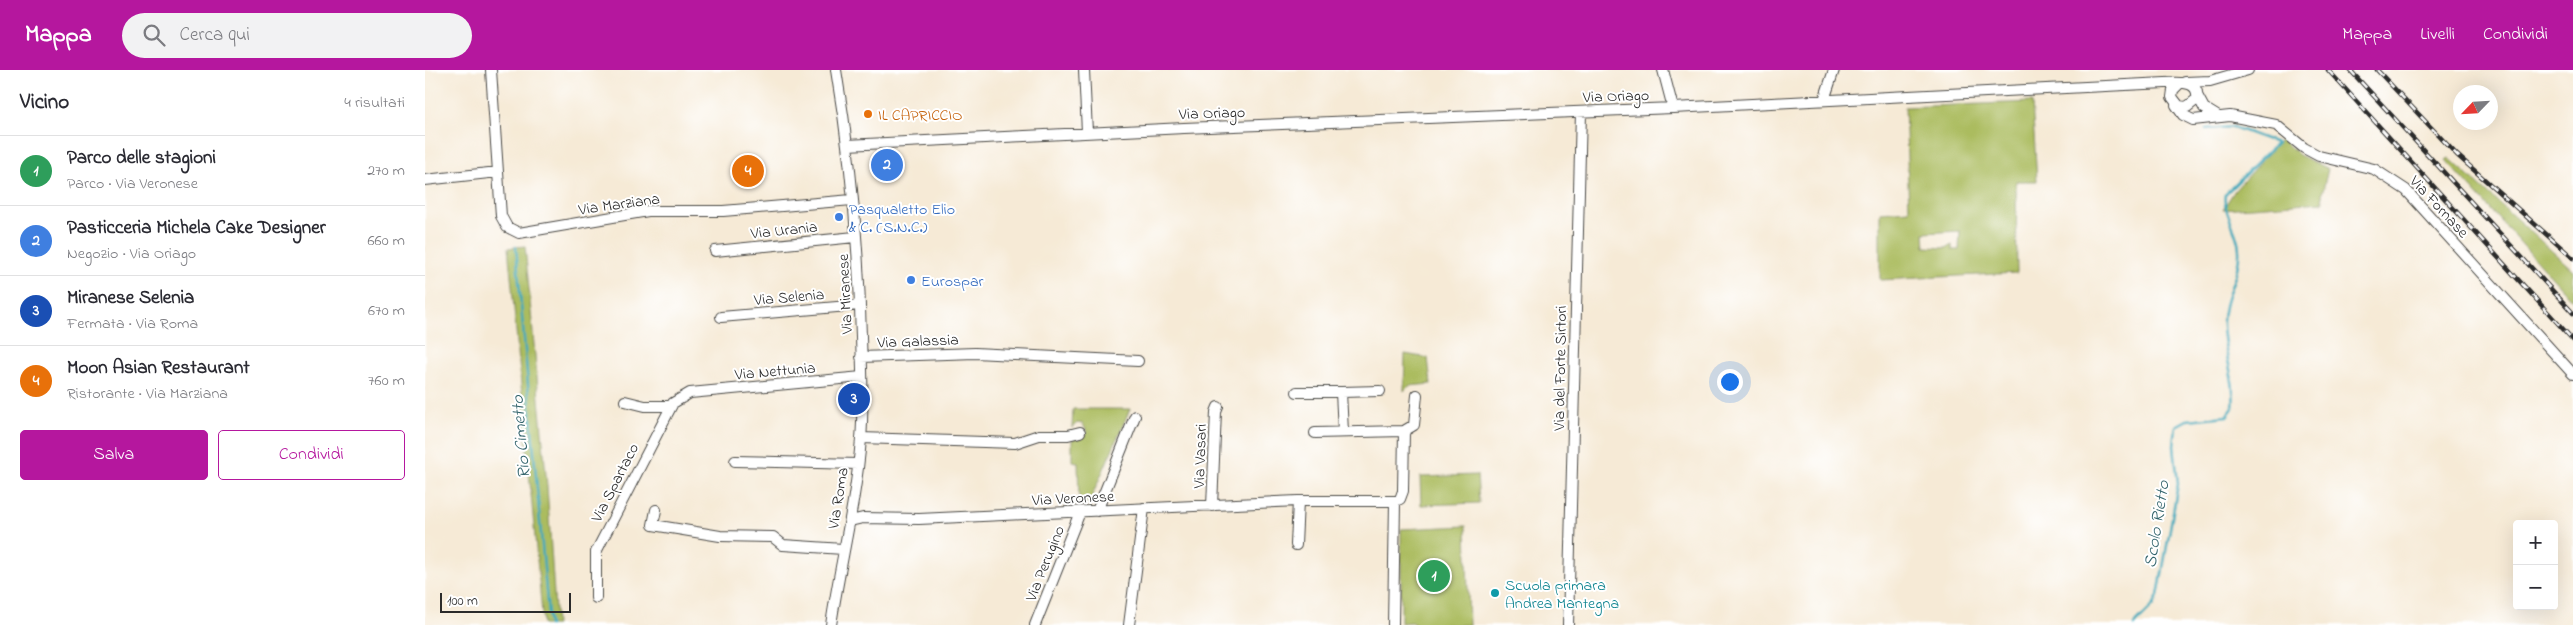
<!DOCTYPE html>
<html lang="it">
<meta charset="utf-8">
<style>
:root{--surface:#fff;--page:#f2f2f3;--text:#2b2b33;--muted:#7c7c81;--line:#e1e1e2;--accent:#b5179e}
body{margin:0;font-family:"Indie Flower",sans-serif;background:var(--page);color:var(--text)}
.controls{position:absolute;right:15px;bottom:15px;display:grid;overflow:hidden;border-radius:5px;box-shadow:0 5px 20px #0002}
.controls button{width:45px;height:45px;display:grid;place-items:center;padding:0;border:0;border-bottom:1px solid var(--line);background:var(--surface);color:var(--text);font:25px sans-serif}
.compass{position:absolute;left:2028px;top:15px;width:45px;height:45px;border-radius:50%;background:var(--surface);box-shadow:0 5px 20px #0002;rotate:245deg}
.scale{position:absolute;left:15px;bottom:12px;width:131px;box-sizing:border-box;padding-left:5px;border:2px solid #2b2b2b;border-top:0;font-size:14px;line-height:18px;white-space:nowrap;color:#2b2b2b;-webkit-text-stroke:4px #fff;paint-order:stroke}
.you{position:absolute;left:1304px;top:311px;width:18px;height:18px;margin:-12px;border:4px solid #fff;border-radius:50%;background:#1a73e8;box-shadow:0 0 0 8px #1a73e833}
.badge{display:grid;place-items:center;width:32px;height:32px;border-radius:50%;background:var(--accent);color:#fff;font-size:16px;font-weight:700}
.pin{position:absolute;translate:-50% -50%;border:2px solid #fff;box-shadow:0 1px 5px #0006}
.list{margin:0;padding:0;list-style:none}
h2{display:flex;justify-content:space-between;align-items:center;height:65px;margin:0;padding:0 20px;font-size:21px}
h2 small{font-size:16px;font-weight:400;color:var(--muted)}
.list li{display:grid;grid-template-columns:32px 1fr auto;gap:15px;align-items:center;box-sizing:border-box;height:70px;padding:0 20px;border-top:1px solid var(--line)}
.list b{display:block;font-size:19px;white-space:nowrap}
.list p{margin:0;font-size:16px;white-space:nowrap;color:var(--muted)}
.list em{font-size:16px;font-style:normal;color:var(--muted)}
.actions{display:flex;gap:10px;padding:15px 20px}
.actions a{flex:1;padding:11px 0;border:1px solid var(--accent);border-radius:5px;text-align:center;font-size:18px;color:var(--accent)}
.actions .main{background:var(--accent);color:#fff}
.icon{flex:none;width:28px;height:28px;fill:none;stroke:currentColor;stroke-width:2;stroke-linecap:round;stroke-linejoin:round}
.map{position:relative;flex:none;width:2148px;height:555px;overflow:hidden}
header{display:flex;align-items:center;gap:30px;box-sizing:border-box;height:70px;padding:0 25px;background:var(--accent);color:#fff}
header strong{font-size:24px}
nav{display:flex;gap:28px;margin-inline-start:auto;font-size:18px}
.search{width:350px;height:45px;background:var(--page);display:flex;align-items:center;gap:12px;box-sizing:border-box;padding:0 18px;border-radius:28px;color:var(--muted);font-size:19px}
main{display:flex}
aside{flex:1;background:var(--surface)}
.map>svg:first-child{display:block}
.green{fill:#abbc5f;stroke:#6b7445;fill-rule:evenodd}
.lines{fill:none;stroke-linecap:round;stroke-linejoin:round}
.stream{stroke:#3ca9bc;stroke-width:2.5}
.minor-casing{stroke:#494845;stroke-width:12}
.minor{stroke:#fff;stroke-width:10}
.rail-casing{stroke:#2b2b2b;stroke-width:4.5}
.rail{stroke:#fff;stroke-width:2.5;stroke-dasharray:8;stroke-linecap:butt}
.food-dot{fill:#e8710a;stroke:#fff;stroke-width:2}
.shop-dot{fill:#3f7fe0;stroke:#fff;stroke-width:2}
.culture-dot{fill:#0f9aa8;stroke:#fff;stroke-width:2}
.labels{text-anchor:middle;stroke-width:4;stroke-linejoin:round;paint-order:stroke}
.street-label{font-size:16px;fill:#2b2b2b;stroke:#fff}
.food-label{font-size:16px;fill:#c56008;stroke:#fff;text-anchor:start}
.shop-label{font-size:16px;fill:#366cbe;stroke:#fff;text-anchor:start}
.culture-label{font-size:16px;fill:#0d838f;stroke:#fff;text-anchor:start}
.water-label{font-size:18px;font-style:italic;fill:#33646c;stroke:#fff}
</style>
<header>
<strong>Mappa</strong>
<div class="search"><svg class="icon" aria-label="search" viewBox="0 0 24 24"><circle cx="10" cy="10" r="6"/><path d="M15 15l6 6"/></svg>Cerca qui</div>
<nav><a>Mappa</a><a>Livelli</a><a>Condividi</a></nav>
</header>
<main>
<aside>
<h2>Vicino<small>4 risultati</small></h2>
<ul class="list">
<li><span class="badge" style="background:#2e9e5b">1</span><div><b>Parco delle stagioni</b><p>Parco · Via Veronese</p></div><em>270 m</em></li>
<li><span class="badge" style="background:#3f7fe0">2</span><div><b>Pasticceria Michela Cake Designer</b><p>Negozio · Via Oriago</p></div><em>660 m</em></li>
<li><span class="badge" style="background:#1a4fb4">3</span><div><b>Miranese Selenia</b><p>Fermata · Via Roma</p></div><em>670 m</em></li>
<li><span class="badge" style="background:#e8710a">4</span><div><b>Moon Asian Restaurant</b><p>Ristorante · Via Marziana</p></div><em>760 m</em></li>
</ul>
<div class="actions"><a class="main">Salva</a><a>Condividi</a></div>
</aside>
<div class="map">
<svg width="2148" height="555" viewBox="0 0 2148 555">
<rect width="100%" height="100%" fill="#fff"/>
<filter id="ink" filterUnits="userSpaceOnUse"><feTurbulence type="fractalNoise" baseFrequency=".02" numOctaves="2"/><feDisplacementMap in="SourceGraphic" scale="10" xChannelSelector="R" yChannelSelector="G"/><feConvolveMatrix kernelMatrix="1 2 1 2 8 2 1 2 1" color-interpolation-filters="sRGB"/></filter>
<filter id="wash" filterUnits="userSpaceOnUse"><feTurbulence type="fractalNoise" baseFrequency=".0096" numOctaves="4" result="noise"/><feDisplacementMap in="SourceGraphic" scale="20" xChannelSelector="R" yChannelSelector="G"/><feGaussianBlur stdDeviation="1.12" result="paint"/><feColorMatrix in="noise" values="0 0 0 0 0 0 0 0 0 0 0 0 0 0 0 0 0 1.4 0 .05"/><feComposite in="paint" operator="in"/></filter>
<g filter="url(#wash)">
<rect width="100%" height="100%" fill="#f6ead6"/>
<!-- green -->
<path class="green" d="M1607 32 1612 111H1591L1592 203 1455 210V142L1484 140 1480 37ZM1535 161 1534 180H1527V175L1521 178 1500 177 1499 163Z
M1856 69 1874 85 1903 99 1897 124 1898 132 1798 139 1810 120Z
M2024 88 2148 200V231L2021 90Z
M100 176 122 416 131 555H118L86 206 83 178Z
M980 284 1003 288 1006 314 984 316 979 321Z
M648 339H705L664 433H654L653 392 647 391V369L657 368 662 362 658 354 652 353 647 358Z
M1052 405 1054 433 996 435 995 407Z
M1041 456 1044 555H989V552L976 553V459Z"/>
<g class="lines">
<!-- stream -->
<path class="stream" d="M91 177 124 555
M1709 555 1729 535 1733 526 1753 414 1749 376 1751 356 1762 350 1802 346 1808 338C1811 310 1798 281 1798 254 1797 227 1816 205 1814 179 1813 161 1797 140 1800 124L1852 73 1808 57 1781 59"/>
</g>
</g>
<g filter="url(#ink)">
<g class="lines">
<defs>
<path id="minor" d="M66 0 76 146 82 157 94 163 223 141H298L427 130
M659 0 662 62
M1238 0 1248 38
M1760 12 1785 11 1823 0
M1772 25 1779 38 1792 46
M1399 30 1409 0
M1751 35 1758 45 1768 50 1805 46 1851 55 1879 78 1894 86 1949 99 1981 120 2148 304
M422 75 759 58 1248 38 1740 13C1753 13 1775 9 1772 29L1762 37 1754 36 1747 27 1748 20 1755 13
M0 110 73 102
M290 181 430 167
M296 247 435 235
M436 287 550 283 713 291
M872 322H916
M200 331 220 336H246
M979 361 989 355 992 325
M918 362 916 322 955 321
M890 363 979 361 978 421 975 429 970 431
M436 368 590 373 614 365H643L655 362
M310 391 433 394
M787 436 791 342 793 337
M231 440 228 455 295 466 348 467 358 475 418 479
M672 441 710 346
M425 451 438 448 494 449 873 431H970
M871 475 873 431
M171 528V482L248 333 265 323 437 307
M406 555C415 493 431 432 436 369 439 335 437 301 436 267 434 178 426 88 411 0
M610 555 655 442
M704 555 719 438
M968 555 970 431
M1143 555 1156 42"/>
</defs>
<!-- minor casing -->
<use href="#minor" class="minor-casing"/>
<!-- minor -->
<use href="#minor" class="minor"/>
<defs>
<path id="rail" d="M1903 0 2148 270
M1925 0 2148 243
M1952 0 2032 85 2148 188"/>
</defs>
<!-- rail casing -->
<use href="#rail" class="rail-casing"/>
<!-- rail -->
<use href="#rail" class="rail"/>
</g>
</g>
<!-- markers -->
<circle class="food-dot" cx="443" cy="44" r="5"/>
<g class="shop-dot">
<circle cx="414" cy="147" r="5"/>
<circle cx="486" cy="210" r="5"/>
</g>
<circle class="culture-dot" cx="1070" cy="523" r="5"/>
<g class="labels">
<!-- street labels -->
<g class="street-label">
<text transform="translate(1191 25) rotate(-2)" y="6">Via Oriago</text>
<text transform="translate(787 42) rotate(-2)" y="6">Via Oriago</text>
<text transform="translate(194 133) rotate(-8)" y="6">Via Marziana</text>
<text transform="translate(2015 136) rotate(47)" y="6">Via Fornase</text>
<text transform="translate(359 159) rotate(-6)" y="6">Via Urania</text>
<text transform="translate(419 224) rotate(-93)" y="6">Via Miranese</text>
<text transform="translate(364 226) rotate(-5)" y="6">Via Selenia</text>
<text transform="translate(493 270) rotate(-2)" y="6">Via Galassia</text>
<text transform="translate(1134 298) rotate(-89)" y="6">Via del Forte Sirtori</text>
<text transform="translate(350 300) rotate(-5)" y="6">Via Nettunia</text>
<text transform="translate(774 386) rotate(-88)" y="6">Via Vasari</text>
<text transform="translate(189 412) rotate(-63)" y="6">Via Spartaco</text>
<text transform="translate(648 427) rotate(-3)" y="6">Via Veronese</text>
<text transform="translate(412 428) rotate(-81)" y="6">Via Roma</text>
<text transform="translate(619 493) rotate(-68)" y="6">Via Perugino</text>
</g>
<!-- food labels -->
<g class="food-label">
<text x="453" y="50">IL CAPRICCIO</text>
</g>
<!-- shop labels -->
<g class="shop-label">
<text x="424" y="144">Pasqualetto Elio<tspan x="424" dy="18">&amp; C. (S.N.C.)</tspan></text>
<text x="496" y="216">Eurospar</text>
</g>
<!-- culture labels -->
<g class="culture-label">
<text x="1080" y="520">Scuola primara<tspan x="1080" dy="18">Andrea Mantegna</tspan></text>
</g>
<!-- water labels -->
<g class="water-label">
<text transform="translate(95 367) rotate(-95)" y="6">Rio Cimetto</text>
<text transform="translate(1731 454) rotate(-81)" y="6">Scolo Rietto</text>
</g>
</g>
</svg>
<div class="controls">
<button>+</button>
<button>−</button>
</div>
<svg class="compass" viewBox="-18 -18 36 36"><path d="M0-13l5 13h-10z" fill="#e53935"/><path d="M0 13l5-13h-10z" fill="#7c7c81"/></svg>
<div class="scale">100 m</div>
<div class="you"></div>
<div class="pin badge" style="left:1009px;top:506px;background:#2e9e5b">1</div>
<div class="pin badge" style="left:462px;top:95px;background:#3f7fe0">2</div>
<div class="pin badge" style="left:429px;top:329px;background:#1a4fb4">3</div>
<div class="pin badge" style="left:323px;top:101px;background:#e8710a">4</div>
</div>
</main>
